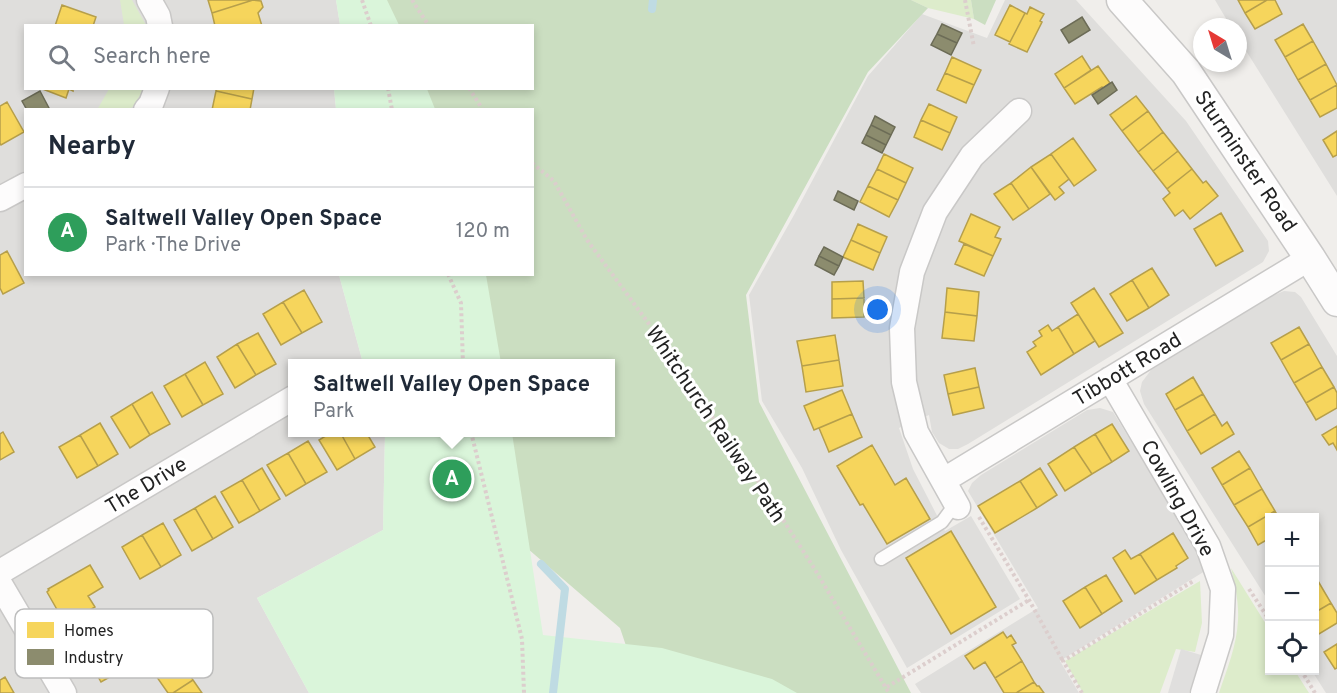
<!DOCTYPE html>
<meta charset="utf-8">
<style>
:root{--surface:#fff;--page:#f6f6f7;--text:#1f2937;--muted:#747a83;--line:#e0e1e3;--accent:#ea580c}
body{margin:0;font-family:Overpass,sans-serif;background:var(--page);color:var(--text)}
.controls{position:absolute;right:18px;bottom:18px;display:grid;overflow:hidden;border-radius:0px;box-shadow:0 3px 9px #0003}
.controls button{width:54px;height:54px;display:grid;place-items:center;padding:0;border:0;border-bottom:2px solid var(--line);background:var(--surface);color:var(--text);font:30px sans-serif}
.compass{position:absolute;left:1193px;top:18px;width:54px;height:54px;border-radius:50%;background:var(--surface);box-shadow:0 3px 9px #0003;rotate:322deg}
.you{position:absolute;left:878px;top:310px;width:21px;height:21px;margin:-15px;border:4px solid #fff;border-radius:50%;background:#1a73e8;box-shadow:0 0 0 9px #1a73e833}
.badge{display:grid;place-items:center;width:39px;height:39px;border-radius:50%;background:var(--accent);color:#fff;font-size:20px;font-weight:700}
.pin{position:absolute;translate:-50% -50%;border:3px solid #fff;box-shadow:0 2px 6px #0006}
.popup{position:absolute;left:288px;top:359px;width:327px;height:78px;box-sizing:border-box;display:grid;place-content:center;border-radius:0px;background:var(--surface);filter:drop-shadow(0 2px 4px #0005);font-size:20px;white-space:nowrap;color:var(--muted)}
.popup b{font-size:22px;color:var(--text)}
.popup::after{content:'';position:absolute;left:50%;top:100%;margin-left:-12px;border:12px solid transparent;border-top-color:var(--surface)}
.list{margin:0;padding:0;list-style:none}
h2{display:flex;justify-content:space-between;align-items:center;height:78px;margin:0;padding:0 24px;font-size:26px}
h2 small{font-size:20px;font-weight:400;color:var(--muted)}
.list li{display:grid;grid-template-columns:39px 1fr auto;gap:18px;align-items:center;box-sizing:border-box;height:90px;padding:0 24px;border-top:2px solid var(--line)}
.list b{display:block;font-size:22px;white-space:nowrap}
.list p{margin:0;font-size:20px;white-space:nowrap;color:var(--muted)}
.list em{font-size:20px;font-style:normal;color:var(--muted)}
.icon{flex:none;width:33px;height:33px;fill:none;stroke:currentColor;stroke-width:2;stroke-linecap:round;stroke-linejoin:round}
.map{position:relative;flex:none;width:1337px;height:693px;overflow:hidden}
.search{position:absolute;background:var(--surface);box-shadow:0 3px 9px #0003;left:24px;top:24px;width:510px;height:66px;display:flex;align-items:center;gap:15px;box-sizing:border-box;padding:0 21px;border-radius:0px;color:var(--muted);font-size:22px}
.panel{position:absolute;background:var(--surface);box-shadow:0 3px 9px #0003;left:24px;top:108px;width:510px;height:168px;border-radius:0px}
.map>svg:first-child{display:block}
.residential{fill:#dfdedc}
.grass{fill:#ddeccb}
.forest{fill:#cbdec1}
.park{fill:#daf5da}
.parking{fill:#e0dfde}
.homes{fill:#f6d55c;stroke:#b69f4b;stroke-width:1.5}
.industry{fill:#8c8c6e;stroke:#6c6c57;stroke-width:1.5}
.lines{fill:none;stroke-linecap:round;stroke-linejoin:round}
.stream{stroke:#bfdbe3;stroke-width:8}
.service-casing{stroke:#c9c8c7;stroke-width:15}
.minor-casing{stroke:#c9c8c7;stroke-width:27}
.tertiary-casing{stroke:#c9c8c7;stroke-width:33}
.path{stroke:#dccecd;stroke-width:4;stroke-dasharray:3 3;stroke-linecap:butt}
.service{stroke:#fdfcfc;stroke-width:12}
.minor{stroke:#fdfcfc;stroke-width:24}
.tertiary{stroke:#fdfcfc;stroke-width:30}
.labels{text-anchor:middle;stroke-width:6;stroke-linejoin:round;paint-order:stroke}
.street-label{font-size:21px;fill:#222;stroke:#fff}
.key{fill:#fff;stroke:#bdbdbd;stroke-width:1.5}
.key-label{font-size:16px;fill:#222}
</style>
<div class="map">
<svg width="1337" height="693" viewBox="0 0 1337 693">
<rect width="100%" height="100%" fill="#f0eeeb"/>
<!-- residential -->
<path class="residential" d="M0 0H336L340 25 26 26V88L334 89 336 109 26 110V274L339 275 363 363 293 364V432L385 433 383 530 257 598 309 693H0Z
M1005 0H1076L1186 121 1268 241 1269 251 1263 262 968 444 958 449H949L939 443 932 432 929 415 899 428 913 469 945 531 971 516 1020 599 907 668 841 550 802 468 762 401 749 295 794 215 868 76 922 14 987 38Z
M1215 0H1337V196L1238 38V27H1231Z
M1284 291 1295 292 1301 297 1337 356V693H1326L1312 671 1314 670V518H1270L1269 602 1144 404 1140 391 1142 382 1151 370 1272 296Z
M1100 408 1113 412 1195 544 1205 571 1060 661 1079 693H921L915 684 1038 608 968 491 972 483 981 475 1087 410Z"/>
<!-- grass -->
<path class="grass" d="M120 0H132L146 25H124Z
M911 0H971L974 19 928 8Z
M109 89H144L134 106 129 109 97 110Z
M1231 568 1269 629 1270 670 1295 671 1309 693H1219C1227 669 1237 645 1238 620 1239 603 1235 584 1231 568Z
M1200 581 1202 623 1195 652 1176 649 1160 693H1083L1065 661Z"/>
<!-- forest -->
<path class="forest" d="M362 0H911L928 8 868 72 746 295 759 402 911 693H642L620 628 393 433 611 432V364L371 363 343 275 532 274V110L404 109 395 89 532 88V26L371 25Z
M971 0H996L985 25 974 19Z"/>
<!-- park -->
<path class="park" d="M336 0H387L399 25H340Z
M334 89H427L435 109H336Z
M339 275H486L501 363H363Z
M385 433H512L543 635 662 648 772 679 797 693H309L257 598 383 530Z"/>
<!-- parking -->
<path class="parking" d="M1181 649 1201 655 1189 693H1168Z"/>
<!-- homes -->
<path class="homes" d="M208 0H253L212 13Z
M253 0 261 1 263 7 258 13 262 26H215L212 13Z
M1238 0H1267L1245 13Z
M1267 0H1275L1282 14 1255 29 1245 13Z
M62 5 96 17 93 26H55Z
M1010 5 1025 13 1010 42 995 35Z
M1030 7 1044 14 1040 21 1042 22 1027 52 1009 44 1025 13 1027 14Z
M1303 24 1313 41 1285 57 1275 40Z
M1313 41 1326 64 1298 80 1285 57Z
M1082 56 1091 70 1064 88 1055 74Z
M952 57 981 70 974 85 945 73Z
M1326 64 1337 85 1310 100 1298 80Z
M1098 66 1110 83 1103 88 1102 87 1075 104 1064 88Z
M945 73 974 85 966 103 937 90Z
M1337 85V108L1320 117 1310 100Z
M40 88H73V91L69 89 66 98Z
M217 88H254L252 99 216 91Z
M216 91 252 99 250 110H212Z
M1136 96 1148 111 1122 131 1110 115Z
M7 102 24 132 1 145 0 143V106Z
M929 104 957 117 950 133 921 120Z
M1148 111 1163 132 1138 152 1122 131Z
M921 120 950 133 942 150 914 137Z
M1337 131V155L1333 157 1323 140Z
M1163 132 1178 151 1153 171 1138 152Z
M1073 138 1096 170 1074 186 1051 154Z
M1178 151 1192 169 1167 189 1153 171Z
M884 154 913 168 906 183 877 169Z
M1051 154 1069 179 1059 187 1064 193 1055 200 1031 167Z
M1031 167 1050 194 1029 209 1011 183Z
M877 169 906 183 898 200 868 186Z
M1192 169 1203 183 1206 181 1218 196 1190 219 1183 210 1175 216 1163 199 1170 193 1167 189Z
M1011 183 1029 209 1013 220 994 194Z
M868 186 898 200 889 217 860 202Z
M1221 213 1243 251 1216 266 1194 229Z
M971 214 1000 227 995 237 1001 239 993 256 959 241Z
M858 224 887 237 880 253 851 240Z
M851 240 880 253 873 270 843 257Z
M964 244 993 256 984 276 955 264Z
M7 251 24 283 3 294 0 288V255Z
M1152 268 1169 295 1149 308 1132 280Z
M1132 280 1149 308 1127 321 1110 294Z
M863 281 864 298 832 299V282Z
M947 288 979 292 977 316 945 312Z
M1094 288 1123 333 1099 347 1071 303Z
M304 290 322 322 302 333 283 302Z
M864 298V317L832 318V299Z
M283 302 302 333 281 345 263 314Z
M945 312 977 316 974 341 942 338Z
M1078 314 1095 341 1074 354 1058 327Z
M1048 325 1052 331 1058 327 1074 354 1041 375 1027 352 1036 346 1033 342 1042 336 1039 331Z
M1299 327 1309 344 1281 360 1271 343Z
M258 333 276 364 256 375 237 344Z
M835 335 839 360 802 366 797 341Z
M237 344 256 375 235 388 217 357Z
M1309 344 1322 367 1294 383 1281 360Z
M839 360 843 386 806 392 802 366Z
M205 362 223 394 203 405 185 374Z
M1322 367 1334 387 1306 403 1294 383Z
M975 368 979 387 948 394 944 375Z
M185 374 203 405 182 417 164 386Z
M1193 377 1203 394 1175 410 1166 394Z
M979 387 984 408 953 415 948 394Z
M1334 387 1337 393V408L1316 420 1306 403Z
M842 390 852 414 814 430 804 406Z
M152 392 170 424 150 435 132 404Z
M1203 394 1215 414 1187 431 1175 410Z
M132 404 150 435 130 448 111 417Z
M852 414 862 437 829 452 819 428Z
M1215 414 1222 426 1227 422 1234 434 1201 454 1187 431Z
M100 423 118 454 98 466 80 435Z
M1112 424 1129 451 1112 462 1095 434Z
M1337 426V450L1333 443 1329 445 1322 435Z
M3 432 14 452 0 460V434Z
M332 432H340L355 459 337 470 319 440Z
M340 432H366L375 447 355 459Z
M1095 434 1112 462 1092 474 1074 447Z
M80 435 98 466 77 478 59 447Z
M308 441 327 472 306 484 288 453Z
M872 445 895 485 906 478 930 519 887 544 863 504 860 505 837 466Z
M1074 447 1092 474 1065 491 1048 464Z
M1239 451 1250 468 1222 485 1212 468Z
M288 453 306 484 286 496 267 465Z
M262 468 280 499 260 511 242 480Z
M1040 468 1057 495 1037 508 1020 481Z
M1250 468 1262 489 1234 505 1222 485Z
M242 480 260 511 239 523 221 492Z
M1020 481 1037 508 995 533 978 506Z
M1262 489 1275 511 1248 527 1234 505Z
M215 496 233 527 213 539 195 508Z
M195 508 213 539 192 551 174 520Z
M1275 511 1279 518H1270V538L1258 545 1248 527Z
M163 523 181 555 161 567 142 535Z
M951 531 996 607 951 634 906 558Z
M1173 533 1188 558 1176 566 1177 568 1157 580 1140 554Z
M142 535 161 567 140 579 122 547Z
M1125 550 1131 559 1140 554 1157 580 1135 594 1113 558Z
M90 565 103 587 88 596 95 607 69 622 63 611 59 613 47 592 49 590 48 589Z
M1106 575 1122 601 1102 614 1085 587Z
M1318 581 1331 603 1314 613V583Z
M1085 587 1102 614 1080 628 1063 601Z
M1331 603 1337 613V623L1314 637V613Z
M110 623 121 643 90 662 78 641Z
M1003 632 1007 638 1011 635 1016 643 1012 645 1022 661 995 678 985 662 974 669 965 656Z
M121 643 133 664 101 682 90 662Z
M1337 644V668L1335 669 1324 652Z
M178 657 193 680 173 693H168L154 673Z
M1022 661 1034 682 1016 693H1004L995 678Z
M5 677 14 693H0V680Z
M193 680 202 693H173Z
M1034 682 1037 686H1039L1044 693H1016Z"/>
<!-- industry -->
<path class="industry" d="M1082 17 1090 30 1069 43 1061 30Z
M942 24 962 33 957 43 937 34Z
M937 34 957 43 951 55 931 45Z
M1112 82 1117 90 1098 104 1092 95Z
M40 91 50 110H27L22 101Z
M875 116 895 127 891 135 871 125Z
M871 125 891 135 886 145 866 135Z
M866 135 886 145 882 153 862 143Z
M838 191 858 201 854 210 834 200Z
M824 247 843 257 839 266 819 256Z
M819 256 839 266 834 275 815 265Z"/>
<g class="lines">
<!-- stream -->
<path class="stream" d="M652 9 653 0
M541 564 565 589 553 693"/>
<defs>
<path id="service" d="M881 559 942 522 956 503"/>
<path id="minor" d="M149 0 158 16 160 26
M146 110 151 104 157 88
M0 199 26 185
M1110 379 1208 546 1223 589 1221 635 1203 693
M944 480 1310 258
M958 507 916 432 904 382 902 328 912 272 935 212 972 156 1019 111
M0 572 293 398
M0 584 64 693"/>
<path id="tertiary" d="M1122 0 1186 72 1310 258 1337 301"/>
</defs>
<!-- service casing -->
<use href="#service" class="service-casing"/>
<!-- minor casing -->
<use href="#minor" class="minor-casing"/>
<!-- tertiary casing -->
<use href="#tertiary" class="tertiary-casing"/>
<!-- path -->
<path class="path" d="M362 0 371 26
M412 0 429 26
M965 0 974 47
M388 88 392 110
M469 88 483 110
M532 163 554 181 587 240 649 324 701 402 742 456 814 568 889 693
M448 274 461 303 463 364
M471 432 522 639 524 693
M979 517 1029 600 1063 661
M1249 589 1270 621
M1301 670 1315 693
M887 687 1029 600
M1082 693 1063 661 1195 580"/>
<!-- service -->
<use href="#service" class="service"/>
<!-- minor -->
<use href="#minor" class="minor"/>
<!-- tertiary -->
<use href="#tertiary" class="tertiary"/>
</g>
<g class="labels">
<!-- street labels -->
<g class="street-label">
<text transform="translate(1246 161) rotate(56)" y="7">Sturminster Road</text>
<text transform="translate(1127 369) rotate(-31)" y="7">Tibbott Road</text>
<text transform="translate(716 424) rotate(56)" y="7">Whitchurch Railway Path</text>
<text transform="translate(146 485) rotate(-31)" y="7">The Drive</text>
<text transform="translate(1178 498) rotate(61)" y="7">Cowling Drive</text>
</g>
</g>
<!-- legend -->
<rect x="15" y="609" width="198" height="69" rx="9" class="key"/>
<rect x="27" y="622" width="27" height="16" fill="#f6d55c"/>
<rect x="27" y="649" width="27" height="16" fill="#8c8c6e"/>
<g class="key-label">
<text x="64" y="636">Homes</text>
<text x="64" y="663">Industry</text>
</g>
</svg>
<div class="controls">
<button>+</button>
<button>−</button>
<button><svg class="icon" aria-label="locate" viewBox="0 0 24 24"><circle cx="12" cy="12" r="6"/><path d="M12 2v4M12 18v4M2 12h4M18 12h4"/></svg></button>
</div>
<svg class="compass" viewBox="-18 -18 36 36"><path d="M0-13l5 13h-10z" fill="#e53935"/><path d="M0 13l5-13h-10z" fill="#747a83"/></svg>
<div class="you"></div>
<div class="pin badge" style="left:452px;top:479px;background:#2e9e5b">A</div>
<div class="popup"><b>Saltwell Valley Open Space</b>Park</div>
<div class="search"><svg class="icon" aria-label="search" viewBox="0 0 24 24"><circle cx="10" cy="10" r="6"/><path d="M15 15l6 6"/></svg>Search here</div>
<section class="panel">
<h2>Nearby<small></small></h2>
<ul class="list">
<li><span class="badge" style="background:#2e9e5b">A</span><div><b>Saltwell Valley Open Space</b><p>Park · The Drive</p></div><em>120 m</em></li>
</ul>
</section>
</div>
